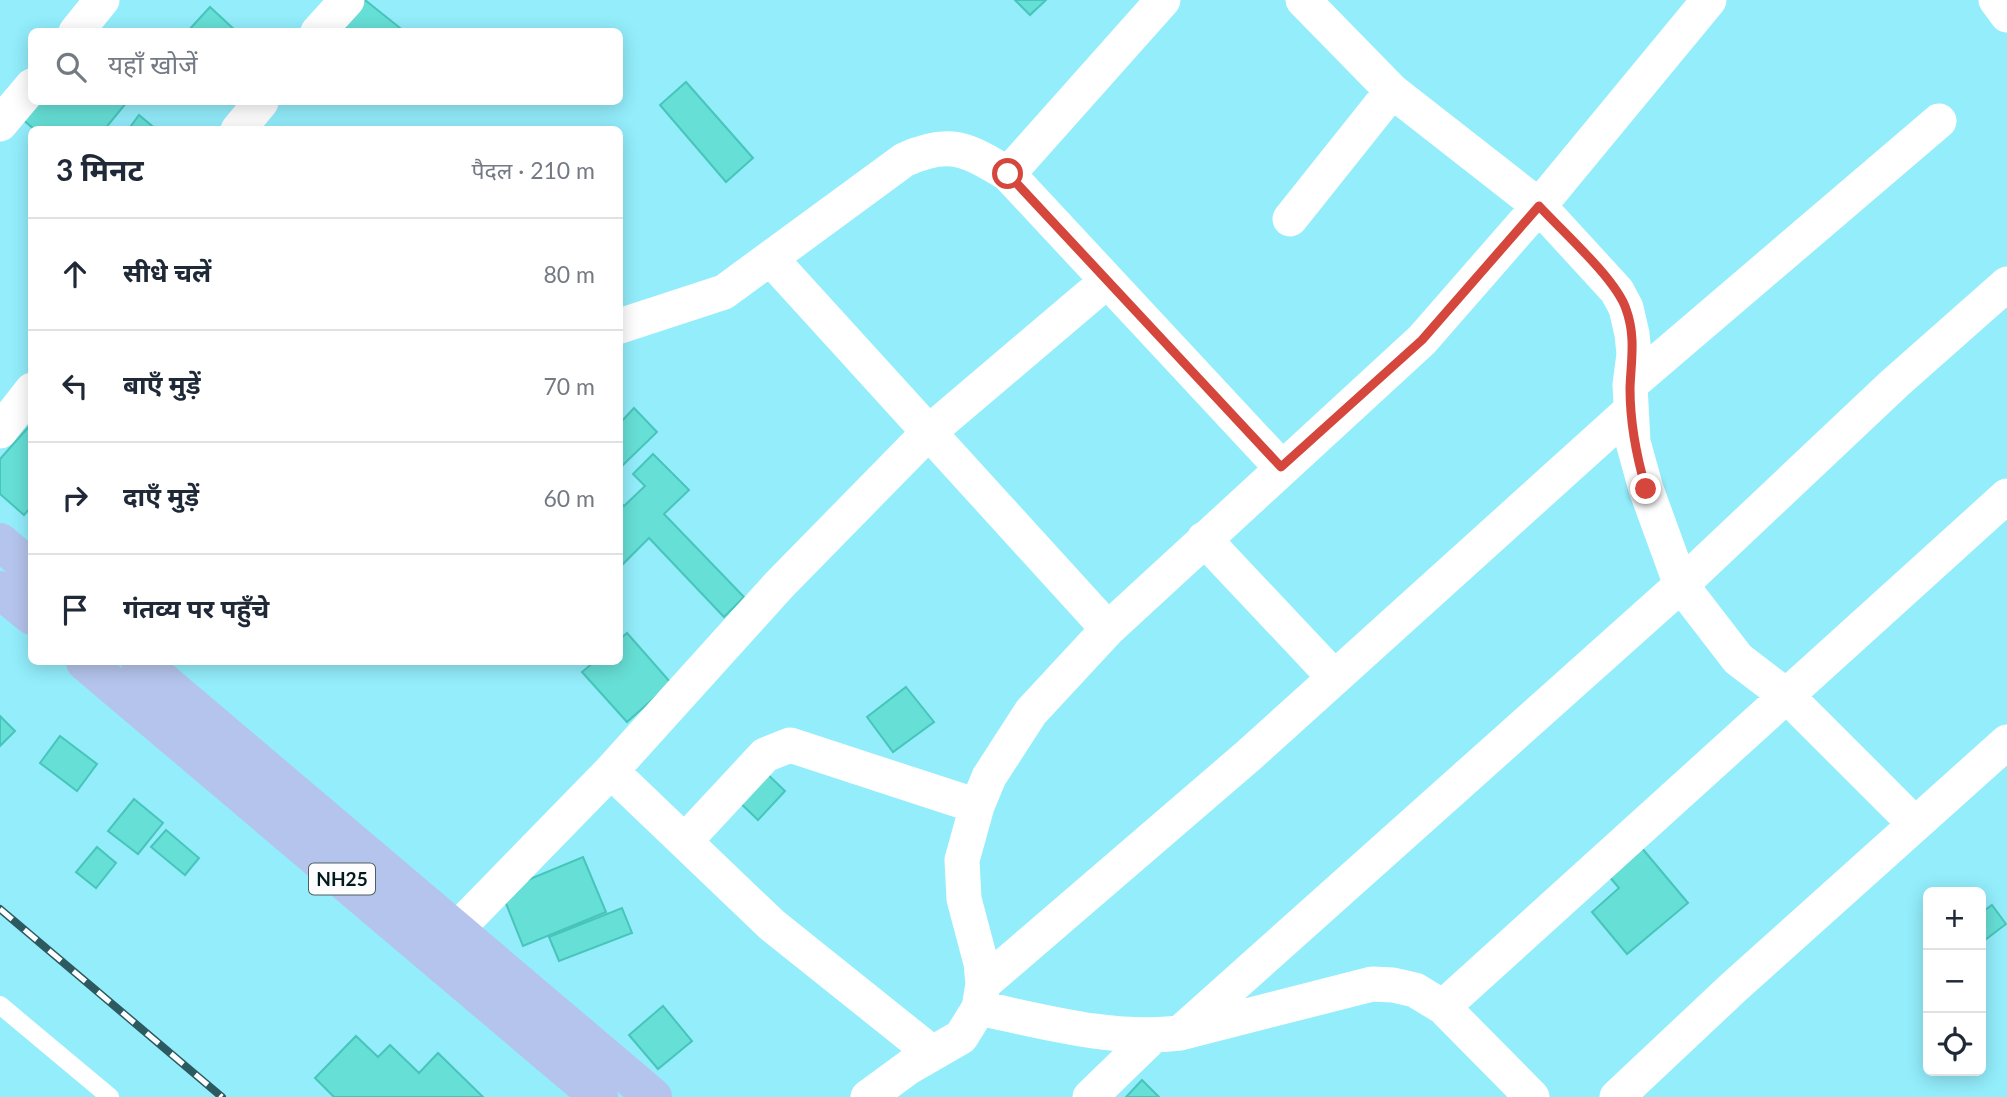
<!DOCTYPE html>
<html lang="hi">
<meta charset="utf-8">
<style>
:root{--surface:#fff;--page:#f6f6f7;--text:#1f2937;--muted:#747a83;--line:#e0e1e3}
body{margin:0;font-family:Lato,"Noto Sans Devanagari",sans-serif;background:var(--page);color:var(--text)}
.controls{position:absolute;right:21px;bottom:21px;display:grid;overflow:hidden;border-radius:10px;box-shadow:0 4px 18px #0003}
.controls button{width:63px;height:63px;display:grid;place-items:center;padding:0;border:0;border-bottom:2px solid var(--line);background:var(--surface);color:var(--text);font:35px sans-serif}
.stop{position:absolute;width:21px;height:21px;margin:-16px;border:5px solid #d5473c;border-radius:50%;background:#fff}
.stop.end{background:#d5473c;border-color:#fff;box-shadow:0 2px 7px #0008}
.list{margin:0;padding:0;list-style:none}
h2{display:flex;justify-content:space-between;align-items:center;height:91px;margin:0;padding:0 28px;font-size:30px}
h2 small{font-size:23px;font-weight:400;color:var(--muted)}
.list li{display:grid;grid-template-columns:46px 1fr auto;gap:21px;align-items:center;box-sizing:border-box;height:112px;padding:0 28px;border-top:2px solid var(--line)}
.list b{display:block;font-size:26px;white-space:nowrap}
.list em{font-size:23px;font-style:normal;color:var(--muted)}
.icon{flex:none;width:38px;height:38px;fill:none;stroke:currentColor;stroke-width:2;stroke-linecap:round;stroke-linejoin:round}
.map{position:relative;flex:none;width:2007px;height:1097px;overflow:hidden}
.search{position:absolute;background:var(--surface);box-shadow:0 4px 18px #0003;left:28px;top:28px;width:595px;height:77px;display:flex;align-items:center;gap:18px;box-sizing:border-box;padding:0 24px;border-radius:10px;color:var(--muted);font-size:26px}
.panel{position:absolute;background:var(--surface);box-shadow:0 4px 18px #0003;left:28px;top:126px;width:595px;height:539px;border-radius:10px}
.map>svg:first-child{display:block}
.building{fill:#66dfd6;stroke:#48c5bb;stroke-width:2}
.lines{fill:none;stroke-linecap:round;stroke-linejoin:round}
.lane{stroke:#fff;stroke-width:18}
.street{stroke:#fff;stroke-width:35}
.primary{stroke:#b5c4ec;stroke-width:38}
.rail-casing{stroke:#2d5960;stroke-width:8}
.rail{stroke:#fdfdfd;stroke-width:5;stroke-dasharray:16;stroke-linecap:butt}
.route{stroke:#d5473c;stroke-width:9}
.labels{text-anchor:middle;stroke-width:7;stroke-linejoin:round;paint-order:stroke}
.shield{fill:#fdfdfd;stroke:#4d5f62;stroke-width:2}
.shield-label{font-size:19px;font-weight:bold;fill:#021b1f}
</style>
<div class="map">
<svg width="2007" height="1097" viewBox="0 0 2007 1097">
<rect width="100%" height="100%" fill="#93edfb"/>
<!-- building -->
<path class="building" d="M365 0 405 32H351L345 27Z
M1015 0H1046L1030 15Z
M210 7 237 32H187Z
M686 82 753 158 726 182 660 105Z
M34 102H127L104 130H35L21 118Z
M139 115 157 130H128Z
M634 408 657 432 620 468V423Z
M32 423V506L24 515 0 494V459Z
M653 454 689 490 664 514 744 597 724 617 649 538 620 567V501L624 506 645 486 633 474Z
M627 633 671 683 627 722 582 672 594 662H620V639Z
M906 687 934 722 893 752 867 717Z
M0 716 15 731 0 746Z
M60 736 97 764 77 791 40 763Z
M760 767 785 791 758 820 733 796Z
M134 799 163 823 138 854 108 831Z
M166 830 199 858 185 875 151 847Z
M97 847 116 863 96 888 76 872Z
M1641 847 1688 903 1627 954 1592 912 1619 888 1608 875Z
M583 857 606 912 523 946 501 891Z
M1992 905 2006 924 1981 943V913Z
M622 908 632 933 559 961 549 937Z
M663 1006 692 1041 658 1069 629 1035Z
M356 1036 378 1057 390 1045 419 1073 438 1053 483 1097H334L315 1078Z
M1142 1080 1159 1097H1126Z"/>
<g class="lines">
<!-- lane -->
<path class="lane" d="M0 1005 110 1097"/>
<!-- street -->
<path class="street" d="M1303 0 1392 91 1539 206 1617 291 1626 308 1632 334 1634 354 1630 385 1633 442 1646 489 1681 585 1738 659 1788 697 1914 823
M1996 0 2007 15
M76 32 102 0
M318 32 347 0
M0 124 32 86
M238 130 261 102
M1008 174 1163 0
M1290 219 1392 91
M771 259 1108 629
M620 326 724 292 904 160C949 139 967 149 1008 174L1281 467
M1630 385 1939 121
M0 431 32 390
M1204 539 1334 677
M611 771 772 925 932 1053
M685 841 765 755 790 745 977 806
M456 930 611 771 779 585 928 433 1107 281
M983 984 1248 756 1631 410
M1443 1007 2007 496
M979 1008C1046 1022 1112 1041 1180 1033L1372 984 1393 985 1415 990 1443 1007 1532 1097
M1180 1033 1681 585 1895 383 2007 284
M868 1097 909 1067 961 1037 979 1008 983 984 981 963 964 899 962 860 977 806 989 777 1031 712 1108 629 1422 340 1539 206 1709 0
M1090 1097 1153 1036
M1617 1097 1734 987 2007 742"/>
<!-- primary -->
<path class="primary" d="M0 542 32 569
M0 590 32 616
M85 662 599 1097
M140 662 653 1097"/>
<defs>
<path id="rail" d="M0 909 222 1097"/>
</defs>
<!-- rail casing -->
<use href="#rail" class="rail-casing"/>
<!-- rail -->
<use href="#rail" class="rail"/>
</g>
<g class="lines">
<!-- route -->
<path class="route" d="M1008 174 1281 467 1422 340 1539 206C1562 231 1616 279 1626 309 1636 336 1631 361 1630 388 1630 424 1636 455 1646 489"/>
</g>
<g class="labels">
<!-- shield labels -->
<rect class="shield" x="309" y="863.5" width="66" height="31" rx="5"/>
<g class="shield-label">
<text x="342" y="886">NH25</text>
</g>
</g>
</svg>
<div class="controls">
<button>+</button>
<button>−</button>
<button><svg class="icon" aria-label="locate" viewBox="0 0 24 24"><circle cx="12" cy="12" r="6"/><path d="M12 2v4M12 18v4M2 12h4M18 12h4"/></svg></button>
</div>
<div class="stop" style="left:1008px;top:174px"></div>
<div class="stop end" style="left:1646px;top:489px"></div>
<div class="search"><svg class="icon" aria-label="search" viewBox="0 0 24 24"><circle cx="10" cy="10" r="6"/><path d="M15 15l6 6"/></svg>यहाँ खोजें</div>
<section class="panel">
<h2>3 मिनट<small>पैदल · 210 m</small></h2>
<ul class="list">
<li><svg class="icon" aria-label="ahead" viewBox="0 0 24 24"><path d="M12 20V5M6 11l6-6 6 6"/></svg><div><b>सीधे चलें</b></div><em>80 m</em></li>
<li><svg class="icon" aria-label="left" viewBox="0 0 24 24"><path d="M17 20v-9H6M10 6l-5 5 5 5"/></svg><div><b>बाएँ मुड़ें</b></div><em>70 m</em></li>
<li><svg class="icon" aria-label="right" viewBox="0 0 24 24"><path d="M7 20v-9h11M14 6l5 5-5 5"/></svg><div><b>दाएँ मुड़ें</b></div><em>60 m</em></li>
<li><svg class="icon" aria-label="arrive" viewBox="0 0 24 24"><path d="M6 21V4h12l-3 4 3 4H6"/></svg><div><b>गंतव्य पर पहुँचे</b></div></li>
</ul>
</section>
</div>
